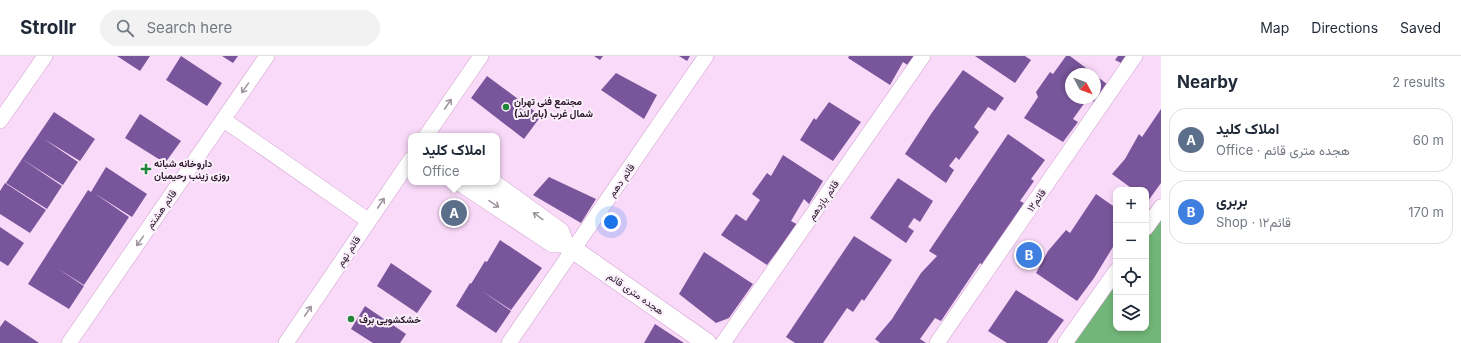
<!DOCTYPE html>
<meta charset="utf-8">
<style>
:root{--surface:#fff;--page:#f2f2f3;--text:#1f2937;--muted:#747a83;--line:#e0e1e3;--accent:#228437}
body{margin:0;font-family:Inter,Vazirmatn,sans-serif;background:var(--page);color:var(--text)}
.controls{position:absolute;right:12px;bottom:12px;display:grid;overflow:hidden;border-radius:8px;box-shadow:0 2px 6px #0003}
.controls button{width:36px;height:36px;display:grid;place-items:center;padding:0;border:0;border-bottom:1px solid var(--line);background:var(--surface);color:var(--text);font:20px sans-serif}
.compass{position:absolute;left:1065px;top:12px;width:36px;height:36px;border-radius:50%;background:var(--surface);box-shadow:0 2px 6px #0003;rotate:131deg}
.you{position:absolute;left:611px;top:166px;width:14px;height:14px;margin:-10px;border:3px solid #fff;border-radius:50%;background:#1a73e8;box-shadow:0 0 0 6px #1a73e833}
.badge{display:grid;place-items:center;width:26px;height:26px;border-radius:50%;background:var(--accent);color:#fff;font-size:13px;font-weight:700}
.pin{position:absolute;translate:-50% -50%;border:2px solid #fff;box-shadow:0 1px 4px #0006}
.popup{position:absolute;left:408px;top:77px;width:92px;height:52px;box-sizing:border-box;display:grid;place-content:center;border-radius:8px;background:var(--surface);filter:drop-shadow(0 1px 3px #0005);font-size:13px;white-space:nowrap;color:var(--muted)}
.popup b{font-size:15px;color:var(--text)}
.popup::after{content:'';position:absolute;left:50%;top:100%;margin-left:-8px;border:8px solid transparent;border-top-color:var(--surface)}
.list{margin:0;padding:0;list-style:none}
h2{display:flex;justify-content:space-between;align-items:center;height:52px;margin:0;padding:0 16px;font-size:17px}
h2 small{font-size:13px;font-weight:400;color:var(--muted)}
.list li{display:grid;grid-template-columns:26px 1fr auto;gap:12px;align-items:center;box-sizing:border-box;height:64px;margin:0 8px 8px;padding:0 8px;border:1px solid var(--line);border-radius:16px}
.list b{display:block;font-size:15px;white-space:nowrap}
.list p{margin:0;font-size:13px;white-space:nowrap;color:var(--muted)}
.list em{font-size:13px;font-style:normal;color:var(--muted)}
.icon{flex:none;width:22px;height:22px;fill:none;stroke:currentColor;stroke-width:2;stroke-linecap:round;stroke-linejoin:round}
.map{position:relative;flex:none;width:1161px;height:287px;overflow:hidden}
header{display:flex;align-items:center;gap:24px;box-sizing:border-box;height:56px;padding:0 20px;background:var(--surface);border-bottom:1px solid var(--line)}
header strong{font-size:19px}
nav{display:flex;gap:22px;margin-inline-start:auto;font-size:14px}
.search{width:280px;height:36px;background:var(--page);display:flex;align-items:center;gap:10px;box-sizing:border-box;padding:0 14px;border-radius:22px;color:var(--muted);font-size:15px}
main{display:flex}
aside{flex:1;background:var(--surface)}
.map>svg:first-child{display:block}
.forest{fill:#72b779}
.building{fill:#79559b}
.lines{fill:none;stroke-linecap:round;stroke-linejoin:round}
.minor-casing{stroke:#cf9dcf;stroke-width:16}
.tertiary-casing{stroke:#cf9dcf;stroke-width:20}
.minor{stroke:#fff;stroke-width:15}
.tertiary{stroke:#fff;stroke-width:19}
.oneway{stroke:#9e959e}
.poi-dot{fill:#228437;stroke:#faeffa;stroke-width:1.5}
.labels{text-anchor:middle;stroke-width:4;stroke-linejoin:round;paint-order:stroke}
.poi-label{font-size:10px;font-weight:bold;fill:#271427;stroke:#faeffa;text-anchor:start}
.street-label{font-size:10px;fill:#271427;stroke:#faeffa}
</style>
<header>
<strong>Strollr</strong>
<div class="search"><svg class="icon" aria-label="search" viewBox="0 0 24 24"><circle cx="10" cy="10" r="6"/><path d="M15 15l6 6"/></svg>Search here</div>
<nav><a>Map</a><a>Directions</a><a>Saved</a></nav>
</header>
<main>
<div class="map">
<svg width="1161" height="287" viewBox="0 0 1161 287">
<rect width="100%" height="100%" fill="#fadaf9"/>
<!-- forest -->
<path class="forest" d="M1161 151V287H1065L1116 215V272H1146V172Z"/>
<!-- building -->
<path class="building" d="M117 0H150L140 15Z
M181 0 222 27 207 50 166 24Z
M222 0H238L233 7Z
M594 0H603L600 4Z
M679 0H690L687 5Z
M849 0H917L909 10 903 6 890 29 848 2Z
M975 0H1025L1031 4 1015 27Z
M1066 0H1070L1094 18H1071V42H1095V19L1107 28 1094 46 1088 42 1073 63 1078 66 1063 86 1024 62 1038 41 1036 36 1050 16 1053 18Z
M1118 0H1131L1125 9 1115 4Z
M963 14 1004 42 995 55 988 51 974 71 979 76 959 104 956 101 949 110 954 114 946 127 905 98 931 58Z
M616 17 657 39 644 63 601 34Z
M487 20 541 60 524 83 471 42Z
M829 46 861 66 833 105 800 84 814 62 816 64Z
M1161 53V127L1148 145 1146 143V134H1134L1112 118 1125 103 1139 78 1142 81Z
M54 56 95 83 80 105 44 83 78 106 63 129 22 103Z
M140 58 181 85 165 107 125 82Z
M1008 78 1045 104 1031 123 1034 125 1020 145 1024 147 1000 188 985 211 980 207 941 265 935 262 920 283 926 287H880L875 283 892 263 921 217 937 200 929 195Z
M783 99 823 125 809 148 804 143 791 165 800 170 783 188 767 209 721 179 736 158 746 165 760 144 752 138 767 117 771 120Z
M22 103 62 130 47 153 6 127Z
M106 111 147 138 132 161 94 137 129 161 84 229 57 212 84 230 69 253 28 228 88 134 91 136Z
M549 121 596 143 581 167 533 139Z
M898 122 933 145 920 166 914 162 908 171 914 175 906 187 870 162Z
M5 127 46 154 30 177 0 158V135Z
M1096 138 1116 152V186L1094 222 1077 245 1036 217 1048 195 1066 174 1070 177Z
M0 171 24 187 8 210 0 205Z
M854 180 892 204 864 245 862 243 853 256 847 252 823 287H795L786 281Z
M500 184 542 212 511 254 471 228 485 205 487 206Z
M704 196 753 228 729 262 716 267 679 238Z
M391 207 432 235 417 257 377 230Z
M470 227 511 255 496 277 456 250Z
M1016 234 1064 264 1047 287H1007L988 275Z
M365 250 406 278 400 287H373L351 273Z
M5 264 39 287H0V271Z
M655 268 684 287H644Z"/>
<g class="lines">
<defs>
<path id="minor" d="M224 64 369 165
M0 65 45 0
M426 80 481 0
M1146 172 1161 151
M69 287 267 0
M286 287 411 103
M509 287 706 0
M723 287 923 0
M937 287 1135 0
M1065 287 1116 215"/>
<path id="tertiary" d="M461 126 553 187H564
M491 126 560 176 564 187 707 287"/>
</defs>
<!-- minor casing -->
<use href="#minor" class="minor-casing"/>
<!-- tertiary casing -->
<use href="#tertiary" class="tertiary-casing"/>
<!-- minor -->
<use href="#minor" class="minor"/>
<!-- tertiary -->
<use href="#tertiary" class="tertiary"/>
</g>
<!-- one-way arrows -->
<defs><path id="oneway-shaft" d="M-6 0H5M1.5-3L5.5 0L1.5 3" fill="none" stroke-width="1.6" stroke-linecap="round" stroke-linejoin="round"/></defs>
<g class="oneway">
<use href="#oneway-shaft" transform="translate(245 32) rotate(125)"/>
<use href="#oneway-shaft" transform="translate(448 48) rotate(-56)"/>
<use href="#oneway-shaft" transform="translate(381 147) rotate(-56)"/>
<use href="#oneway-shaft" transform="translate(494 148) rotate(34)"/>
<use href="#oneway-shaft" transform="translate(538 160) rotate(-144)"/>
<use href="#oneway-shaft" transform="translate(140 185) rotate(125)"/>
<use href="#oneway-shaft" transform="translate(308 255) rotate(-56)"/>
</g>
<!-- markers -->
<g class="poi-dot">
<circle cx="506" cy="51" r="4"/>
<path d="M144 107h4v4h4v4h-4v4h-4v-4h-4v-4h4z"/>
<circle cx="351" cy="263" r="4"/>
</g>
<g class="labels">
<!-- poi labels -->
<g class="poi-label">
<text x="514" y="49">مجتمع فنی تهران<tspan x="514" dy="12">شمال غرب (بام لند)</tspan></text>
<text x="154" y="111">داروخانه شبانه<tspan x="154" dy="12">روزی زینب رحیمیان</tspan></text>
<text x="359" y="267">خشکشویی برف</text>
</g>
<!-- street labels -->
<g class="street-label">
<text transform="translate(621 124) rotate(-55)" y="4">قائم دهم</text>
<text transform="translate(823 144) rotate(-55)" y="4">قائم یازدهم</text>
<text transform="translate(1036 144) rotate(-55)" y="4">قائم۱۲</text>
<text transform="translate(161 153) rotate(-55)" y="4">قائم هشتم</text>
<text transform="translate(348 195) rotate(-56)" y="4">قائم نهم</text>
<text transform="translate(636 237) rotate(35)" y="4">هجده متری قائم</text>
</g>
</g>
</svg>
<div class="controls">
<button>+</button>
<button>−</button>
<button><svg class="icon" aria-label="locate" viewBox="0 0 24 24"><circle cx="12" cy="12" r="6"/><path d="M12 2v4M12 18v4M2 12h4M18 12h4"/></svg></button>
<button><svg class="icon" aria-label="layers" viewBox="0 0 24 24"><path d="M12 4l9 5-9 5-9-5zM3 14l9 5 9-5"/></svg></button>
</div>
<svg class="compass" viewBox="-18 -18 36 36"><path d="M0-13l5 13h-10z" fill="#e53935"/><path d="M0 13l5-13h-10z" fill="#747a83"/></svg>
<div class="you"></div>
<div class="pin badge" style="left:454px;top:157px;background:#5c6f8a">A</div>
<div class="popup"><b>املاک کلید</b>Office</div>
<div class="pin badge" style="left:1029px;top:199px;background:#3f7fe0">B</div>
</div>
<aside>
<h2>Nearby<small>2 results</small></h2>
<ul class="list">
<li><span class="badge" style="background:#5c6f8a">A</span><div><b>املاک کلید</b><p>Office · هجده متری قائم</p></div><em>60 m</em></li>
<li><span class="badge" style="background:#3f7fe0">B</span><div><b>بربری</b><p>Shop · قائم۱۲</p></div><em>170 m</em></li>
</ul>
</aside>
</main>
